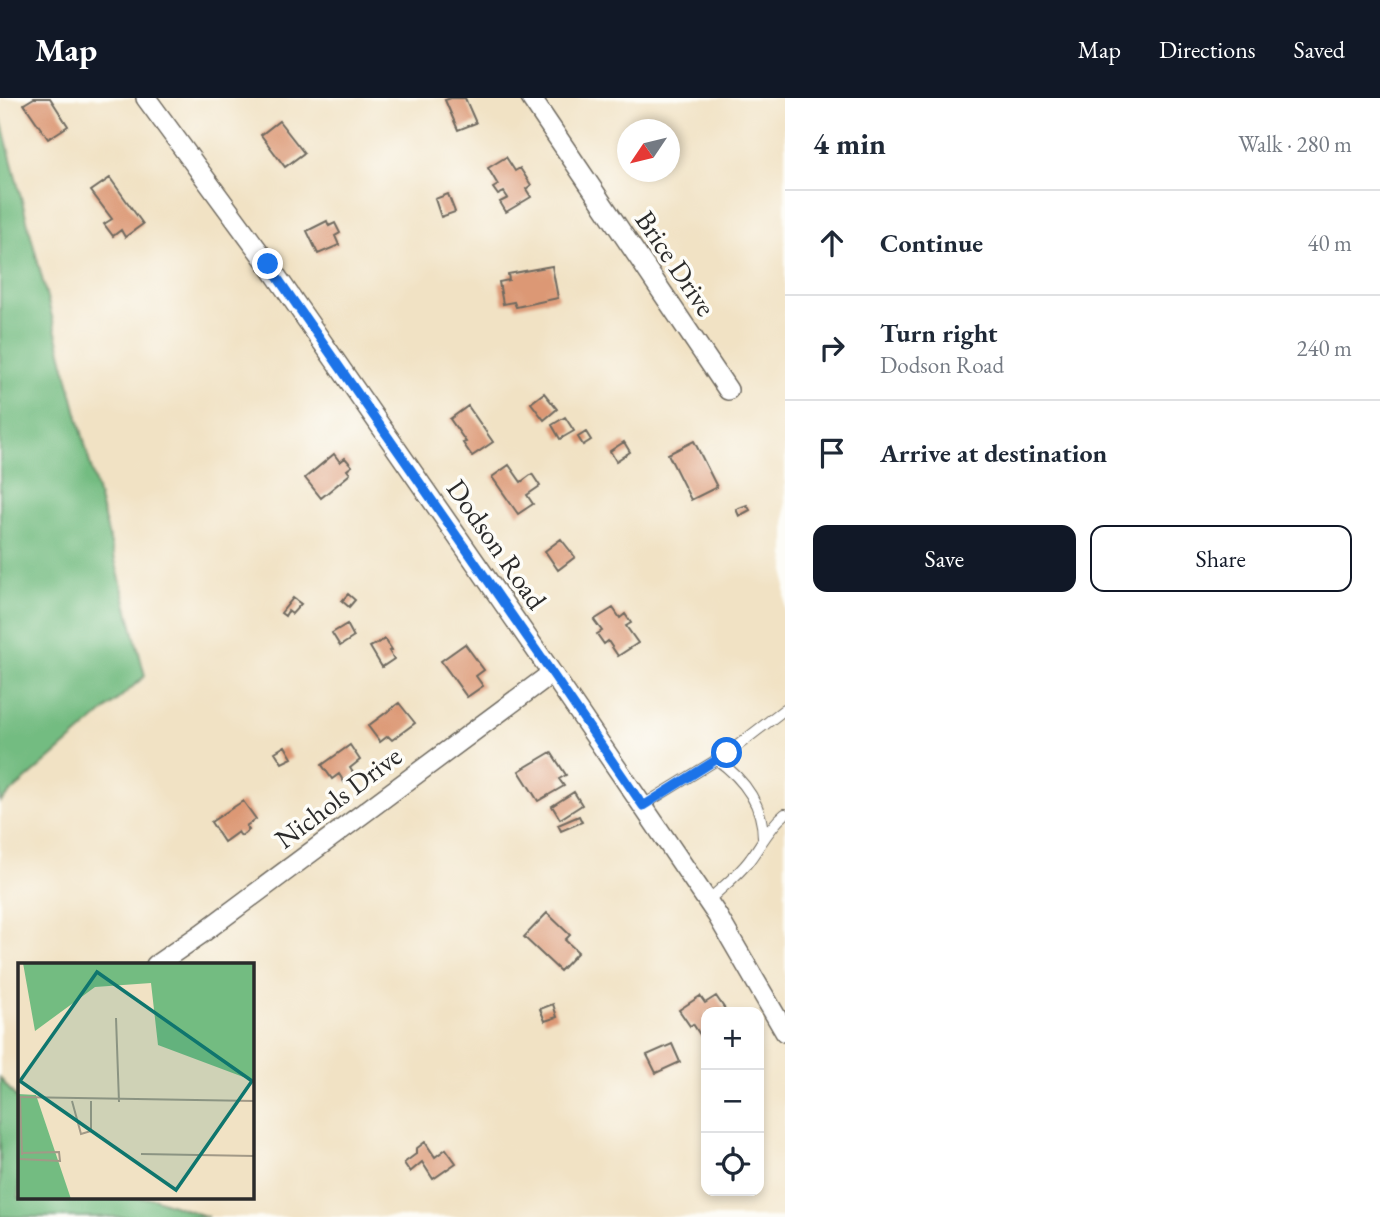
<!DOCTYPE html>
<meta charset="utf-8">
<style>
:root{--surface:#fff;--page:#f6f6f7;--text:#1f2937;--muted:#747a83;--line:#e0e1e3;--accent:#111827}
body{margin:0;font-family:"EB Garamond",serif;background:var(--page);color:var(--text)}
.controls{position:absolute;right:21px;bottom:21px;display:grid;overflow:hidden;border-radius:14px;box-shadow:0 4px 10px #0003}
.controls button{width:63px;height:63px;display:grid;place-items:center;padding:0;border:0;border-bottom:2px solid var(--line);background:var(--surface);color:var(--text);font:35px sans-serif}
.compass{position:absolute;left:617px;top:21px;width:63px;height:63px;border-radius:50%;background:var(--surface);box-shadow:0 4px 10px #0003;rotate:235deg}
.stop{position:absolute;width:21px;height:21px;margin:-16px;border:5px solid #1a73e8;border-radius:50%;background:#fff}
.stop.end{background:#1a73e8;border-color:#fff;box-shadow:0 2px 7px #0008}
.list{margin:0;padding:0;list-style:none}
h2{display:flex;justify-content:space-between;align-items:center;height:91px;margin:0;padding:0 28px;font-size:30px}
h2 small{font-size:23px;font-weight:400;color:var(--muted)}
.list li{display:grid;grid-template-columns:46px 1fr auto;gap:21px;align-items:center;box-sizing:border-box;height:105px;padding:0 28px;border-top:2px solid var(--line)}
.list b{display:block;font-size:26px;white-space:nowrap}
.list p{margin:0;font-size:23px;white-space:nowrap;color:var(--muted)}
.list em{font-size:23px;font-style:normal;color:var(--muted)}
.actions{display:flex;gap:14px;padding:21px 28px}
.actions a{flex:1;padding:16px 0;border:2px solid var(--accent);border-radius:14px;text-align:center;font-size:24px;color:var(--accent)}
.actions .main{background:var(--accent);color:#fff}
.icon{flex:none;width:38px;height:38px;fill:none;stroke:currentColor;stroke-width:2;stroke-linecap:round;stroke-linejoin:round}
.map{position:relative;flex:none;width:785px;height:1119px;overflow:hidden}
header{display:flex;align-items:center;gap:42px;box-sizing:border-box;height:98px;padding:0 35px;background:var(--accent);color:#fff}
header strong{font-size:33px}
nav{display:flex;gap:38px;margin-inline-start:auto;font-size:24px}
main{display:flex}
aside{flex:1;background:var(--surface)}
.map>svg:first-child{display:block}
.forest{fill:#73bc81;stroke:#4f7456;stroke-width:2}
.building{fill:#dc9875}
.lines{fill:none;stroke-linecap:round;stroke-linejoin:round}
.service-casing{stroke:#706b61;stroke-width:12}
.minor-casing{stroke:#706b61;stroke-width:22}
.service{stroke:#fff;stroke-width:10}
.minor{stroke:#fff;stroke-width:19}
.route{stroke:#1a73e8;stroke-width:9}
.labels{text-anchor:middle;stroke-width:7;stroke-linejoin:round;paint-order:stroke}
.street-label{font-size:28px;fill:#2b2b2b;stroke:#fdfcf7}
.inset-road{fill:none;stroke:#a29987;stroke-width:2}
.view{fill:#0f766e;fill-opacity:0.15;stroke:#0f766e;stroke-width:3.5}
.inset-edge{fill:none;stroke:#2b2b2b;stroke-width:3.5}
</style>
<header>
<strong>Map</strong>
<nav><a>Map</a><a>Directions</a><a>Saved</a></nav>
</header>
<main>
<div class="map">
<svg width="785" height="1119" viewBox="0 0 785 1119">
<rect width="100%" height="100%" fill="#fdfcf7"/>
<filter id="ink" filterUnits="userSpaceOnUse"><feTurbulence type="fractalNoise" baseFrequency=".0143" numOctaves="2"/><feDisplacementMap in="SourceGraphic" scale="14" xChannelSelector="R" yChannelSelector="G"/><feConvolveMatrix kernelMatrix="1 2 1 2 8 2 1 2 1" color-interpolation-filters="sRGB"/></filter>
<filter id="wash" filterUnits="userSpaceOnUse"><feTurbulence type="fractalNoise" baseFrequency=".00686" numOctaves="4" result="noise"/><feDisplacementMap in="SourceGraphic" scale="28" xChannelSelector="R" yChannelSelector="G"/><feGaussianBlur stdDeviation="1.57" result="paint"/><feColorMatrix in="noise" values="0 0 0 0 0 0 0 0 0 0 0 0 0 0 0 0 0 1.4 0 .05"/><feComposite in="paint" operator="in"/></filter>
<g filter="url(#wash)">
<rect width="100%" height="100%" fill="#f1e2c4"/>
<!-- forest -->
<path class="forest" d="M0 18 145 578 0 704Z
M0 980 19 1003V1100H153L208 1119H0Z"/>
<g id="blocks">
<!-- building -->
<path class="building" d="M34 0H50L68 28 48 41 24 6Z
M451 0H465L476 25 458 32 445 2Z
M279 23 304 55 285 69 261 37Z
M506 59 515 73 520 70 531 87 526 91 531 99 506 114 500 104 508 100 504 94 498 97 493 90 498 87 488 70Z
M110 80 143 126 125 139 121 132 113 138 104 126 112 121 91 93Z
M448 96 455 114 441 119 435 101Z
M327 123 329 128 335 125 340 135 335 138 339 147 318 156 307 133Z
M552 168 558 200 516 209 514 204 503 206 499 184 509 182 508 176Z
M544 295 557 311 544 322 531 305Z
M468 308 493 344 472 358 463 345 466 344 450 321Z
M565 319 574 333 560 341 552 327Z
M586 334 591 342 583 347 578 339Z
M694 343 717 389 691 402 668 356Z
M624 344 630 354 616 363 610 353Z
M334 356 340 364 345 360 352 368 347 372 350 376 321 400 305 380Z
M509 367 521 384 532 376 540 388 527 397 533 406 518 416 492 379Z
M747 407 750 412 739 418 736 411Z
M561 441 575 459 558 472 545 453Z
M348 496 355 502 349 509 342 503Z
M293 500 301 506 292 516 288 513 285 518 281 515Z
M613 510 620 520 625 516 631 525 626 528 638 545 618 558 608 543 604 546 597 536 602 533 594 522Z
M347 526 354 539 340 548 332 535Z
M385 541 392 552 389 553 394 561 382 569 370 549Z
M465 546 484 572 476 578 483 588 467 599 441 563Z
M399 605 415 625 392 642 388 638 380 644 368 628Z
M350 647 360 662 350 670 354 676 344 684 339 676 332 681 322 667Z
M285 648 292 660 282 665 275 654Z
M551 654 566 677 559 681 564 688 538 703 519 673Z
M574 694 582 707 560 721 552 708Z
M243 703 256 721 246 728 249 732 241 738 238 734 224 744 211 724Z
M579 718 582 724 561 733 558 727Z
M547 815 570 837 565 842 578 854 560 873 524 839Z
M700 898 705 905 716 898 727 914H706V946L693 926 690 928 679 912Z
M553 906 557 919 545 923 540 911Z
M672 946 680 964 656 975 647 957Z
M425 1044 435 1059 446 1051 456 1065 433 1081 422 1064 410 1074 404 1065 416 1056V1051Z"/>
</g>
</g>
<g filter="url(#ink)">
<use href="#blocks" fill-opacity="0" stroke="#706b61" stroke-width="2"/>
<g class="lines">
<defs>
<path id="service" d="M716 661C743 680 763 706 763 740
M643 707 728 655 785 611
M708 803C722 789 740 776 751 760 762 745 770 728 785 716"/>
<path id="minor" d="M146 0 268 166 552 575 717 817 785 934
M531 0 728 292
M156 867 201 836 552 575"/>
</defs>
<!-- service casing -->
<use href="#service" class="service-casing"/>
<!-- minor casing -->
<use href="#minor" class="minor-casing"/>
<!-- service -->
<use href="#service" class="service"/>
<!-- minor -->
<use href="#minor" class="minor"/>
</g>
</g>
<g class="lines" filter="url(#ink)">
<!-- route -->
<path class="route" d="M268 166 552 575 643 708 727 655"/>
</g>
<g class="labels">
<!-- street labels -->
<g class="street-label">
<text transform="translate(676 165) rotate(56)" y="10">Brice Drive</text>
<text transform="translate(497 446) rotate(55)" y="10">Dodson Road</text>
<text transform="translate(338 699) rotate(-37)" y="10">Nichols Drive</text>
</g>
</g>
<!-- overview -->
<g transform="translate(18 865)">
<rect width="236" height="236" fill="#f1e2c4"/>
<path d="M5 0H236V118L140 82 133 20 77 24 17 68ZM0 131 18 132 53 236H0Z" fill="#73bc81"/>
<path class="inset-road" d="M98 55 101 139M0 134 237 138M2 134 4 192M54 138 63 171 73 168V138M123 191 237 193M1 196 42 198 41 189 4 190"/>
<path class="view" d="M79 9 234 118 158 227 2 118Z"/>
<rect width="236" height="236" class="inset-edge"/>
</g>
</svg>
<div class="controls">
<button>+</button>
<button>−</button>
<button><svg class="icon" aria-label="locate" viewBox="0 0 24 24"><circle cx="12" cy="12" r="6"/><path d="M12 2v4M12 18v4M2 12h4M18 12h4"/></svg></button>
</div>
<svg class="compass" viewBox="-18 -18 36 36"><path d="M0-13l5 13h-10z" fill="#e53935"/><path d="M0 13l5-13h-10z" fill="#747a83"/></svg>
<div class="stop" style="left:727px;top:655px"></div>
<div class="stop end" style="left:268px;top:166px"></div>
</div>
<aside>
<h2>4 min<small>Walk · 280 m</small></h2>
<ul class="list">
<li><svg class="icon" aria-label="ahead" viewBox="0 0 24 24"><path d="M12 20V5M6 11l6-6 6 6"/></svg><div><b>Continue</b></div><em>40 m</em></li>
<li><svg class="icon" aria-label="right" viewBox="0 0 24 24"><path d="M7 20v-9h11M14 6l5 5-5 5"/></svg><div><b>Turn right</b><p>Dodson Road</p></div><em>240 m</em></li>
<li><svg class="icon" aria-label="arrive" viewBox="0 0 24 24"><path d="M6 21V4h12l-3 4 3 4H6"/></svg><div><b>Arrive at destination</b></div></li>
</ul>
<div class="actions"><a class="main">Save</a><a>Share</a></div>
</aside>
</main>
